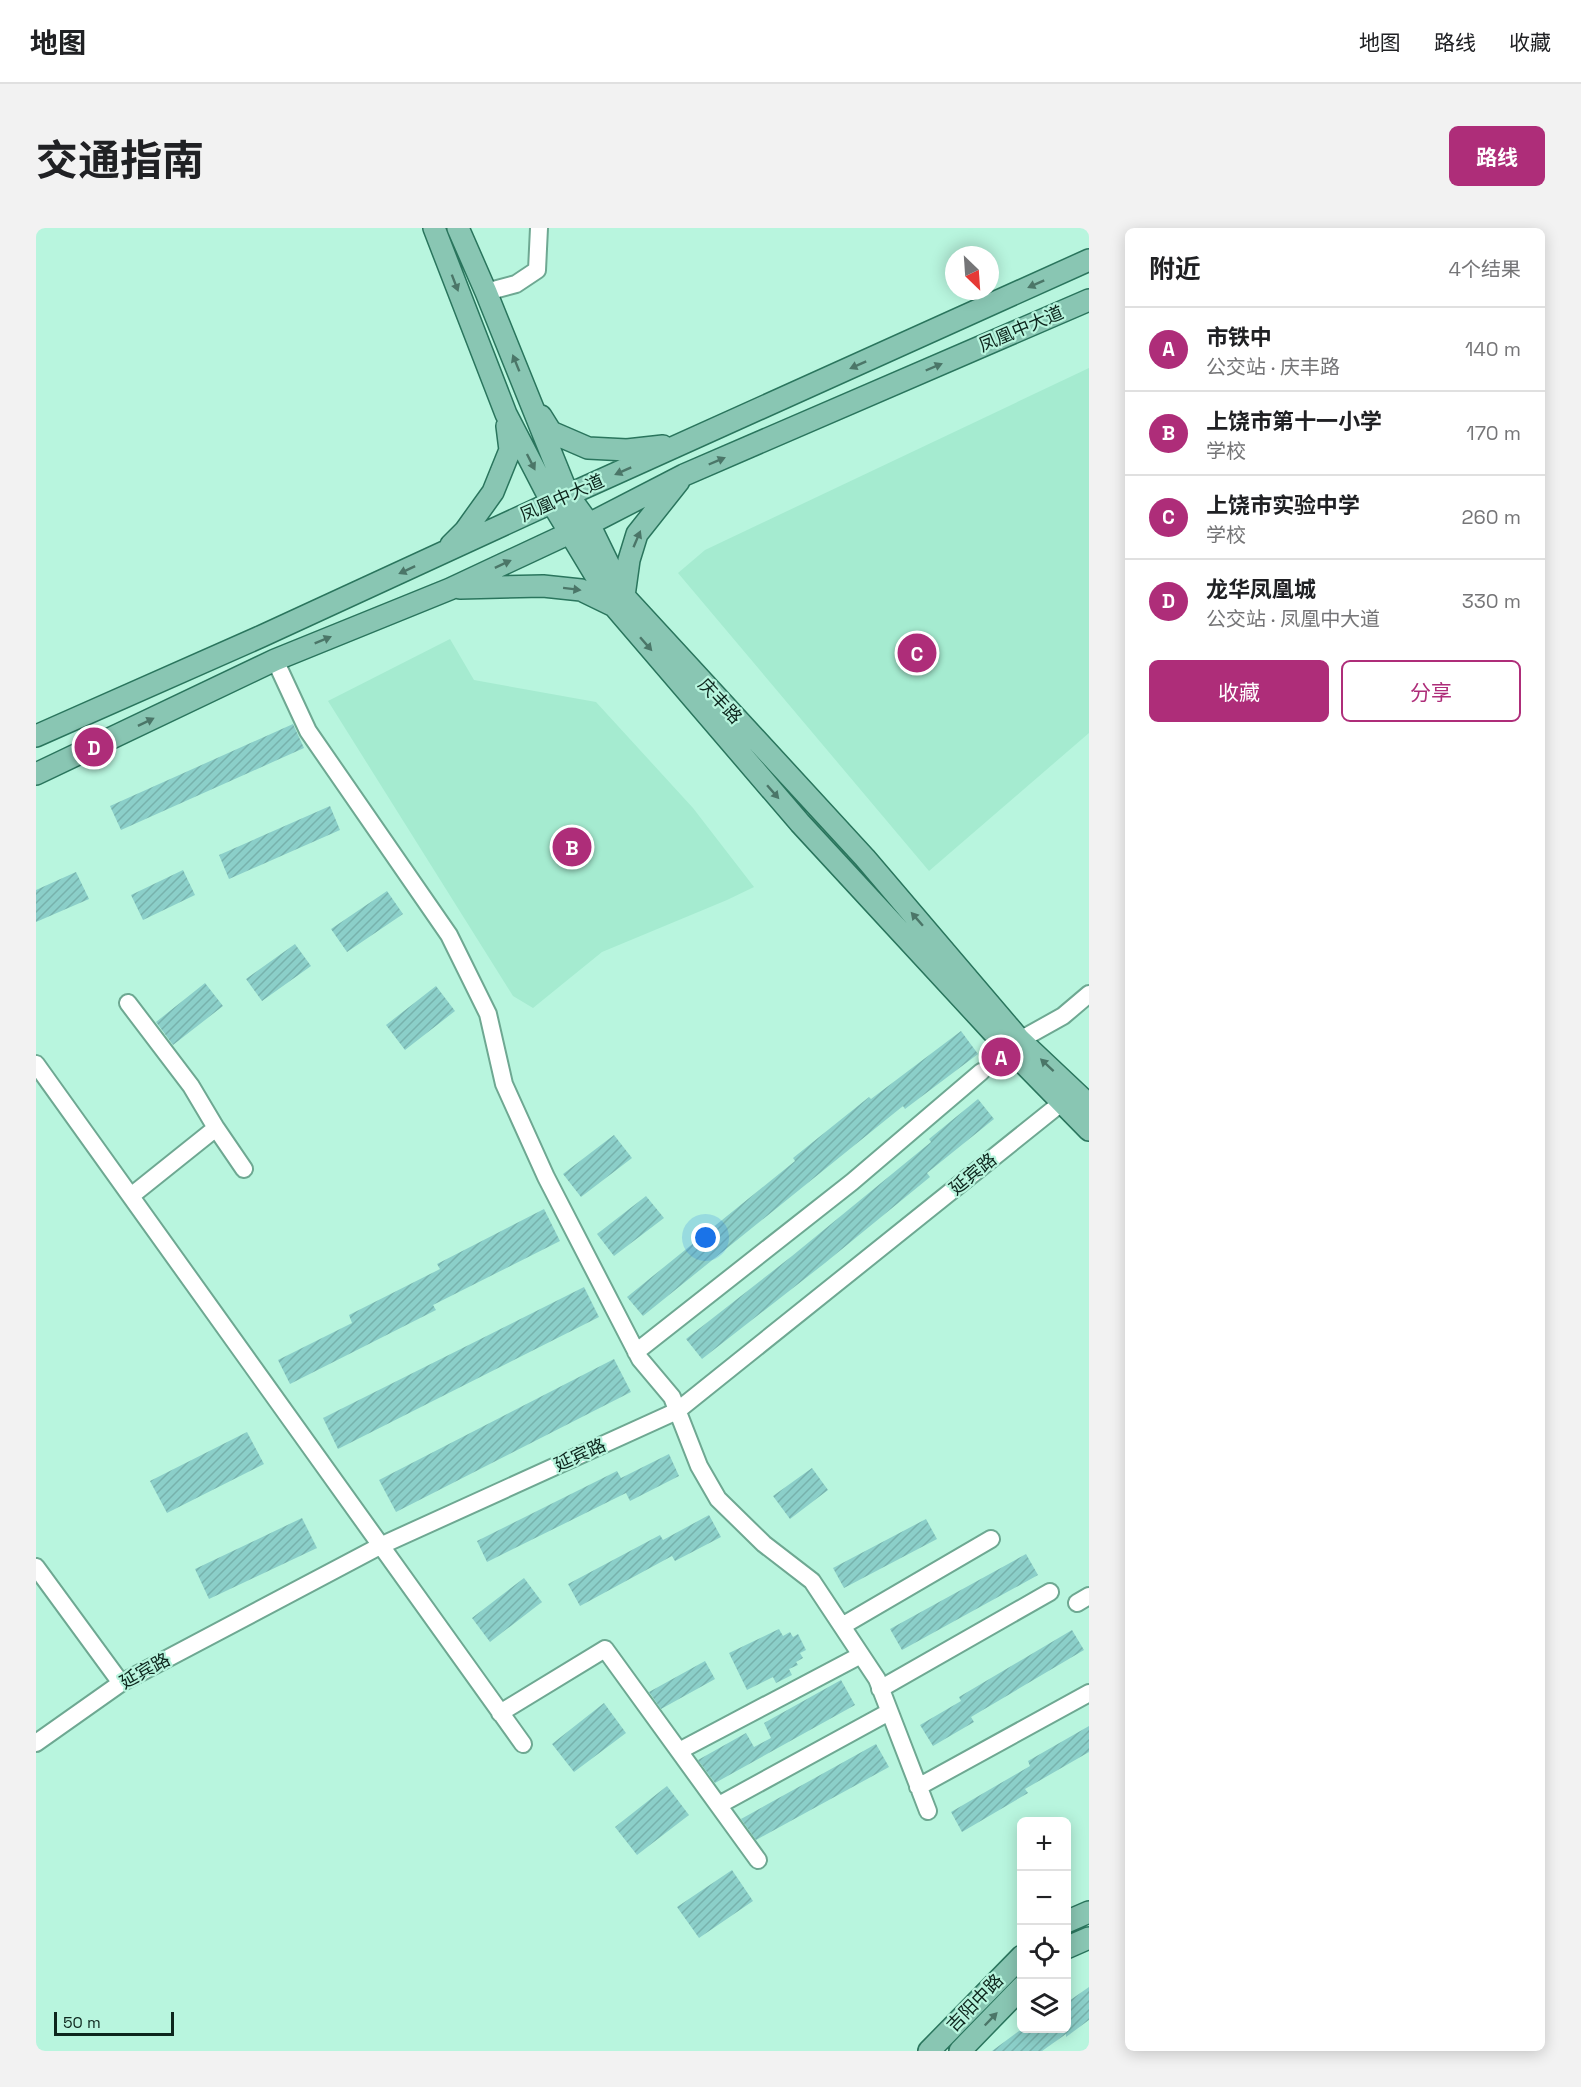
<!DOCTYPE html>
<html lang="zh">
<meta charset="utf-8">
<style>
:root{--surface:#fff;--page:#f2f2f2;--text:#202124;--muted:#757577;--line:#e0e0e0;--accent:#ae2d79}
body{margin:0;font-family:"Space Grotesk","Noto Sans SC",sans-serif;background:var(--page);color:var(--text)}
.controls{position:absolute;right:18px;bottom:18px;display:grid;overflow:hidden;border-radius:9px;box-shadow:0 3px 15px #0003}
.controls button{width:54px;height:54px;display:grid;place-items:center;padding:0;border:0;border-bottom:2px solid var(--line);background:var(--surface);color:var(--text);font:30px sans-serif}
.compass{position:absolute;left:909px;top:18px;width:54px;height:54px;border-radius:50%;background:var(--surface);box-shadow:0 3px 15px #0003;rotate:155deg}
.scale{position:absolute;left:18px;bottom:15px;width:120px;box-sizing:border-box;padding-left:6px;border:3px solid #0d261d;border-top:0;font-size:16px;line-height:21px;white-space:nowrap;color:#0d261d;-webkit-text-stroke:4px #b8f5de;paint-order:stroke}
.you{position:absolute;left:670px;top:1010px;width:21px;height:21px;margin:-15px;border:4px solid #fff;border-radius:50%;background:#1a73e8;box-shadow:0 0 0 9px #1a73e833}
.badge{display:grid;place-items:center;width:39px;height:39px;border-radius:50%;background:var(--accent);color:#fff;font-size:20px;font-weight:700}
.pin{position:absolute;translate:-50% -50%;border:3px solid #fff;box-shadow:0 2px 6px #0006}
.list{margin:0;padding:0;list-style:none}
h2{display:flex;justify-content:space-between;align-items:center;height:78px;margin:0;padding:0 24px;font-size:26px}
h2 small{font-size:20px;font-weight:400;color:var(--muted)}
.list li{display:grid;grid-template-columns:39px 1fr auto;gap:18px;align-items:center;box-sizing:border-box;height:84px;padding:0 24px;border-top:2px solid var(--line)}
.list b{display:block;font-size:22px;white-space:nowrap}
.list p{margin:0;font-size:20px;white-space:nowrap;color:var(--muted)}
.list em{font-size:20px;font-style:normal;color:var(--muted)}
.actions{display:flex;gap:12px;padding:18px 24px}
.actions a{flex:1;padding:14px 0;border:2px solid var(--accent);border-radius:9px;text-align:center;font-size:21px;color:var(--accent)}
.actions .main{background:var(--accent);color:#fff}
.icon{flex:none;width:33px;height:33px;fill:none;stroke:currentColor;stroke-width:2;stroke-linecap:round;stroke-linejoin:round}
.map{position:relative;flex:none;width:1053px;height:1823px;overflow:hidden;border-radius:9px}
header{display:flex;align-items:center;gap:36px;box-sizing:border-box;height:84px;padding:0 30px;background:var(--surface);border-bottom:2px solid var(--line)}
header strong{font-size:28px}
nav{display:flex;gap:33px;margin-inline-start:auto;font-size:21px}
.intro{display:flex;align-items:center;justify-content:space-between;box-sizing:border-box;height:144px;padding:0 36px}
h1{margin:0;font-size:42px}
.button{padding:15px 27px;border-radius:9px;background:var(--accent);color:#fff;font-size:21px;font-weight:700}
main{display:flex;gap:36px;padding:0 36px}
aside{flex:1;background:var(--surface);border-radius:9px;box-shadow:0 3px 15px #0003}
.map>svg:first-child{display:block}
.built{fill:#a5ebd0}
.building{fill:url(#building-hatch)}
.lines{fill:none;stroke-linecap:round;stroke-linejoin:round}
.minor-casing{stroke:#6ea892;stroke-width:20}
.major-casing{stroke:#2a755d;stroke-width:24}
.minor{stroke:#fff;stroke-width:16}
.major{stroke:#89c6b3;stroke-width:21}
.oneway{fill:#4b7668}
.labels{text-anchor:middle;stroke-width:4.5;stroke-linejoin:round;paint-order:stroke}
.street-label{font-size:18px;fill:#0d261d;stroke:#b8f5de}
</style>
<header>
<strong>地图</strong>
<nav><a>地图</a><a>路线</a><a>收藏</a></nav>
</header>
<div class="intro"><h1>交通指南</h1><a class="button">路线</a></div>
<main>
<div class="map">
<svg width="1053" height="1823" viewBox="0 0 1053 1823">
<defs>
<pattern id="building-hatch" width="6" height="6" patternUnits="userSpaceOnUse" patternTransform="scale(1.5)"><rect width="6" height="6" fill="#8bcfc9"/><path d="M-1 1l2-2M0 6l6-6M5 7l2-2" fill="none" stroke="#77b2ac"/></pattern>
</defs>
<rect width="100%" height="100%" fill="#b8f5de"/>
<!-- built -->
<path class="built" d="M1053 140V505L893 643 642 345 669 322Z
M414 411 438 452 560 474 657 580 718 659 691 672 566 724 497 780 477 768 292 473Z"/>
<!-- building -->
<path class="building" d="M257 496 268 520 85 602 74 578Z
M294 578 304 602 193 651 183 627Z
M147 642 159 667 107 692 95 667Z
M40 644 53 671 0 694V662Z
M351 663 367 686 311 724 295 701Z
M259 716 275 738 226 773 210 751Z
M169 755 187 778 137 817 120 794Z
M400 758 419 783 369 822 350 797Z
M925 803 942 826 869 881 867 878 607 1088 591 1069 759 933 757 930 833 869 835 871Z
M942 871 958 891 891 945 894 949 789 1035 666 1131 650 1111 756 1028 895 914 893 911Z
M578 907 596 930 545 969 527 946Z
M610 968 628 990 578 1028 561 1006Z
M508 981 524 1013 397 1077 400 1082 254 1156 242 1132 316 1095 313 1087 404 1041 401 1036Z
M548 1059 563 1089 302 1221 287 1190Z
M578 1131 595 1164 360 1284 343 1252Z
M211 1204 228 1236 131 1285 114 1253Z
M633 1226 643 1248 594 1273 590 1265 451 1334 441 1313 581 1243 585 1250Z
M776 1240 792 1262 754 1291 737 1268Z
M673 1287 685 1309 639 1333 636 1328 544 1378 532 1356 624 1307 627 1312Z
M266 1290 281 1320 173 1371 159 1341Z
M890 1291 901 1311 808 1360 797 1340Z
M990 1326 1002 1347 866 1422 854 1401Z
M488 1350 506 1374 454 1414 436 1390Z
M743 1401 747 1408 754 1404 757 1409 762 1406 770 1422 764 1425 767 1430 760 1434 762 1437 753 1441 756 1447 740 1455 737 1449 711 1462 693 1425Z
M1036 1402 1048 1422 935 1489 938 1494 897 1518 884 1497 925 1473 923 1469Z
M669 1433 679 1451 625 1481 613 1464Z
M805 1452 819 1477 679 1555 662 1532 710 1505 718 1519 735 1510 728 1495Z
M568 1475 590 1505 538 1544 516 1516Z
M1053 1498V1524L989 1561 992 1565 926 1604 915 1584 994 1538 992 1533Z
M840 1516 853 1539 720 1612 705 1591Z
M631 1558 653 1587 601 1627 579 1599Z
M696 1642 717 1673 663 1710 641 1679Z
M1053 1759V1792L1030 1809V1806L1006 1823H956L987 1800H1030V1775Z"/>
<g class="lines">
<defs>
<path id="minor" d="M450 64 480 56 501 42 503 0
M239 432 272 503 413 707 452 786 468 856 510 949 604 1131 636 1169 663 1238 682 1271 728 1316 776 1353 841 1451 892 1583
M92 775 155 858 180 900 95 968
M984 812 1027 788 1053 766
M0 836 487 1516
M180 900 208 941
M600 1124 816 954 945 844
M0 1339 85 1455
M1041 1375 1053 1368
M806 1398 955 1311
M844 1461 1014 1364
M464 1485 569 1421 722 1632
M0 1515 85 1455 344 1318 641 1183 1034 868
M643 1523 825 1427
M882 1559 1053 1465
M683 1577 853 1484"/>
<path id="major" d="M398 0 470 186 516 275 578 378 764 595 956 803 1053 902
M422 0 450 64 532 267 553 296 588 368 829 630 984 812 1053 877
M505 188 515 204 552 220 591 222 627 218
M415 317 429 303 457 264 474 222 471 198
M424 360 507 358 545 362 578 378
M588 368 593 332 601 306 643 253
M0 508 226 408 532 267 1053 32
M0 546 239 432 414 361 553 296 648 247 1053 72
M1030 1694 1053 1684
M1030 1720 1053 1710
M893 1823 986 1728
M924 1823 986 1759"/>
</defs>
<!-- minor casing -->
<use href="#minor" class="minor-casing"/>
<!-- major casing -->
<use href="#major" class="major-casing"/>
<!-- minor -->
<use href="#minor" class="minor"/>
<!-- major -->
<use href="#major" class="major"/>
</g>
<!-- one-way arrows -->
<defs><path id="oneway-solid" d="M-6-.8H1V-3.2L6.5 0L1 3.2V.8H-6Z" transform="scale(1.5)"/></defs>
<g class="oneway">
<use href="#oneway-solid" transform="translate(419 55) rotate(69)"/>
<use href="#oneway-solid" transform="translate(1000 56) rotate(156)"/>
<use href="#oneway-solid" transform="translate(480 135) rotate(-112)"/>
<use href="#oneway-solid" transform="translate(822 137) rotate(156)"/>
<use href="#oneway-solid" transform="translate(898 139) rotate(-23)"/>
<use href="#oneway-solid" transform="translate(681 233) rotate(-23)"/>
<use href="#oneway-solid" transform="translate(495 234) rotate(63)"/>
<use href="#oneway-solid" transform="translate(587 243) rotate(156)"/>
<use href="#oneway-solid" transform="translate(601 311) rotate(-67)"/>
<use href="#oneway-solid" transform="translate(467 336) rotate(-25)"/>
<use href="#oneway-solid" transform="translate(371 342) rotate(155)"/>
<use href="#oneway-solid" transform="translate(536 361) rotate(7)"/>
<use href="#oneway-solid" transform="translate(287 412) rotate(-22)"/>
<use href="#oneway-solid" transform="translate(610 416) rotate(49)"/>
<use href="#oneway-solid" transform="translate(110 494) rotate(-26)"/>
<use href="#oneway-solid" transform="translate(737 564) rotate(49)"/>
<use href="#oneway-solid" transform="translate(881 691) rotate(-131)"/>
<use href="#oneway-solid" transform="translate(1011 837) rotate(-137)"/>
<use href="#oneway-solid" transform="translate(955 1791) rotate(-46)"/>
</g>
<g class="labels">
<!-- street labels -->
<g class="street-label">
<text transform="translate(985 101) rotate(-23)" y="6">凤凰中大道</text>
<text transform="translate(526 270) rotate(-24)" y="6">凤凰中大道</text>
<text transform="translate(684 473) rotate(47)" y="6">庆丰路</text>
<text transform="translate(937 946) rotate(-39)" y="6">延宾路</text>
<text transform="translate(544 1227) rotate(-24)" y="6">延宾路</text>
<text transform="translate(109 1443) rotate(-29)" y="6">延宾路</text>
<text transform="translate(939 1775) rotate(-46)" y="6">吉阳中路</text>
</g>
</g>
</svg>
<div class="controls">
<button>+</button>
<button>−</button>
<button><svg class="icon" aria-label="locate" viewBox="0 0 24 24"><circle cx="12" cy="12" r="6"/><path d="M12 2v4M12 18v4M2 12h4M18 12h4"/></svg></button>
<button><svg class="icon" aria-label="layers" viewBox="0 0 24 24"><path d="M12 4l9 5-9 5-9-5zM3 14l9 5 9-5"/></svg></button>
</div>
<svg class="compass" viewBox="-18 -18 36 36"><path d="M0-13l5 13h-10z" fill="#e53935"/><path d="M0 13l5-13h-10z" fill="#757577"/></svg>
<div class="scale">50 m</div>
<div class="you"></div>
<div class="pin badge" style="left:965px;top:829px">A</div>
<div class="pin badge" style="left:536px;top:619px">B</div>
<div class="pin badge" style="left:881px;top:425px">C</div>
<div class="pin badge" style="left:58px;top:519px">D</div>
</div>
<aside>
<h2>附近<small>4个结果</small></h2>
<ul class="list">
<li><span class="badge">A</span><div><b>市铁中</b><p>公交站 · 庆丰路</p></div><em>140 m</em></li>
<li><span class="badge">B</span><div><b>上饶市第十一小学</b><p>学校</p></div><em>170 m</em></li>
<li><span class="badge">C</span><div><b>上饶市实验中学</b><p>学校</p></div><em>260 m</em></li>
<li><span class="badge">D</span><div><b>龙华凤凰城</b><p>公交站 · 凤凰中大道</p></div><em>330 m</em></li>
</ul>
<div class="actions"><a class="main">收藏</a><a>分享</a></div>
</aside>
</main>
